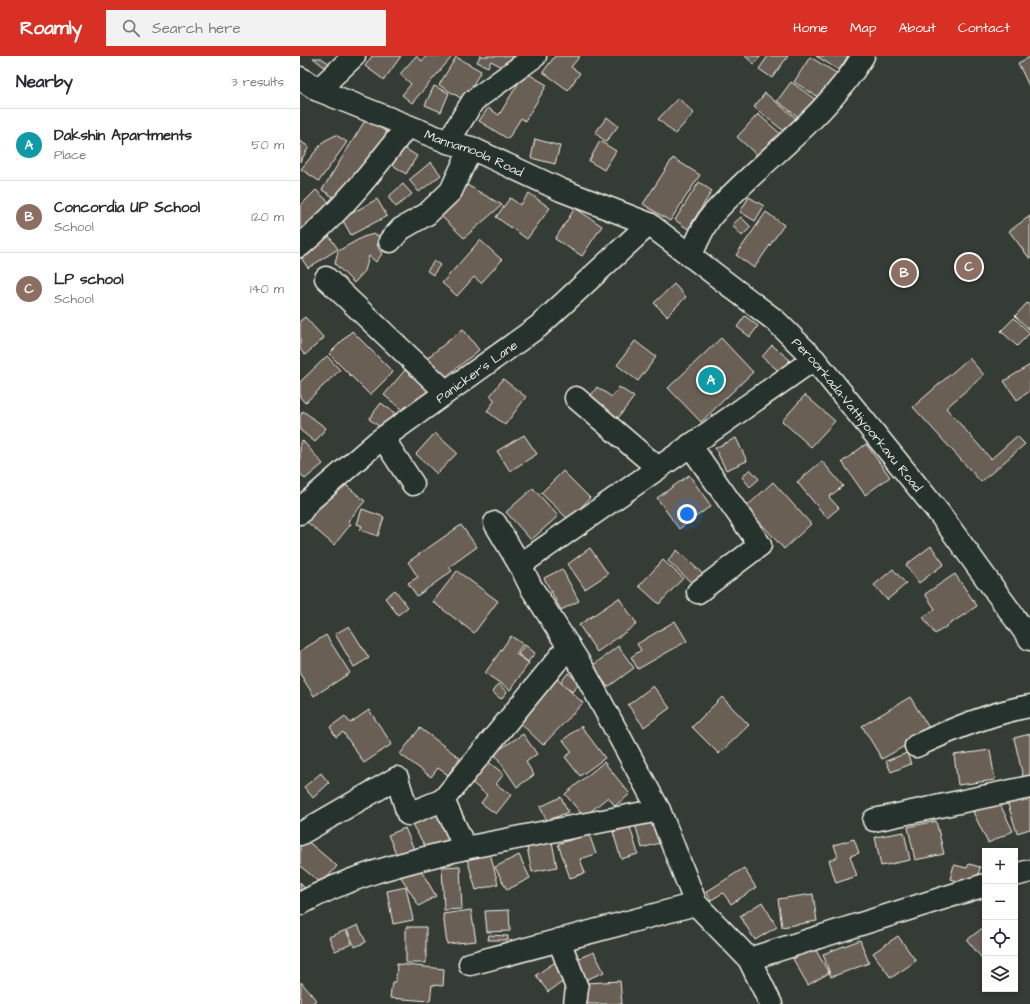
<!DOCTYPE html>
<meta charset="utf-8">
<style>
:root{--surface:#fff;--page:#f2f2f3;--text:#2b2b33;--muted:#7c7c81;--line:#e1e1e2;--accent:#d93025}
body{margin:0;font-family:"Architects Daughter",sans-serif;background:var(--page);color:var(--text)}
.controls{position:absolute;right:12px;bottom:12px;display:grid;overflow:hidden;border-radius:0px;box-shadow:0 2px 6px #0003}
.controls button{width:36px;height:36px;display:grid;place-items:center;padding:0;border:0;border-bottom:1px solid var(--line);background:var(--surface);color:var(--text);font:20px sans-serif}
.you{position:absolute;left:387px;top:458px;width:14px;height:14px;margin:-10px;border:3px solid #fff;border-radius:50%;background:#1a73e8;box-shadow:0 0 0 6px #1a73e833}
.badge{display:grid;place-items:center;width:26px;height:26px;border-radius:50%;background:var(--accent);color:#fff;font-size:13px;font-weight:700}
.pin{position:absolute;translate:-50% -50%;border:2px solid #fff;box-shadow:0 1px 4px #0006}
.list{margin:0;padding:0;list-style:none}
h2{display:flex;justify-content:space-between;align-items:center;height:52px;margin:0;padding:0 16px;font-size:17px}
h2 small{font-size:13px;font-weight:400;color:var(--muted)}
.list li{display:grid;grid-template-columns:26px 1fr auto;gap:12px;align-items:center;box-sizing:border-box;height:72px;padding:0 16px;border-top:1px solid var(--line)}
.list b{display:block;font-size:15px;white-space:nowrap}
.list p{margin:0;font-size:13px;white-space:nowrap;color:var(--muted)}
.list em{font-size:13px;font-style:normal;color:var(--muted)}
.icon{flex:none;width:22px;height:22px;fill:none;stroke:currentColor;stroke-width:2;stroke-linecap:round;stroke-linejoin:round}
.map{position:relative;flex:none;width:730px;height:948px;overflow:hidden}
header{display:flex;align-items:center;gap:24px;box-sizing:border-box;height:56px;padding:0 20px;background:var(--accent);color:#fff}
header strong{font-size:19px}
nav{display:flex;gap:22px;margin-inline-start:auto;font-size:14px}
.search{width:280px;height:36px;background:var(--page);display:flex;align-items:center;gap:10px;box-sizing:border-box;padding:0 14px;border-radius:0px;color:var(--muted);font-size:15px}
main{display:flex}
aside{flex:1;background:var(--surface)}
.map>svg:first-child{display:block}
.building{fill:#6a5f54;stroke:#f4f1e8}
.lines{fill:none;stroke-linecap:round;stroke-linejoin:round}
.minor-casing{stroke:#f4f1e8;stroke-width:25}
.major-casing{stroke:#f4f1e8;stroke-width:25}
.minor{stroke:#26332d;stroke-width:22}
.major{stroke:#26332d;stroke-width:22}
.labels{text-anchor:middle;stroke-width:3;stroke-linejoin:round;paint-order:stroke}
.street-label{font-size:13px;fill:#f4f1e8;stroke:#26332d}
</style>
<header>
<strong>Roamly</strong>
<div class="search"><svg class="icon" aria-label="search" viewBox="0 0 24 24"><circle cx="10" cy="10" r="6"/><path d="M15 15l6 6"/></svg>Search here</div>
<nav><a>Home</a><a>Map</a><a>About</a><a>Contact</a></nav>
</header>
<main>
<aside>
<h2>Nearby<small>3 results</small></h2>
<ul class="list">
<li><span class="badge" style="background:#0f9aa8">A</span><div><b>Dakshin Apartments</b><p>Place</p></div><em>50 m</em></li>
<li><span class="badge" style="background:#8d6e63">B</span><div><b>Concordia UP School</b><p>School</p></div><em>120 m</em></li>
<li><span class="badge" style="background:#8d6e63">C</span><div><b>LP school</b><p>School</p></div><em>140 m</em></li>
</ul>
</aside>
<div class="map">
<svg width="730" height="948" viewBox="0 0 730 948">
<rect width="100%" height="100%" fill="#343c35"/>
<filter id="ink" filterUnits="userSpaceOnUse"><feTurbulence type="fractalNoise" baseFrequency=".025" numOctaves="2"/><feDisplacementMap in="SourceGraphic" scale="8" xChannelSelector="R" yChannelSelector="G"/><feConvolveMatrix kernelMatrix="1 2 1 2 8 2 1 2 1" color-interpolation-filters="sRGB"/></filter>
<g filter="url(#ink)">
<!-- building -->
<path class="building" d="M72 0H101L84 24 65 10Z
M116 0 122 5 126 0H149L151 2 112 47 102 39 111 28 100 18Z
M180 0H217L211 10 204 7 202 11 191 5 188 11 177 6Z
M255 0H280L271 11 280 17 268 34 243 16Z
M445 0H461L454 8Z
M468 0H488L472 22 459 13Z
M516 0H548L539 14Z
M156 1 181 15 164 44 139 29Z
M510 1 538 18 523 44 494 26Z
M730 1V32L718 7Z
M13 2H21L35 11 32 17Z
M225 16 247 29 225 65 221 62 208 83 179 65 188 52 199 59Z
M491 26 523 49 509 69 477 45Z
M134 30 149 37 141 56 125 49Z
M465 37 502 67 491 81 454 51Z
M378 42 394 57 375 78 358 63Z
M458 58 491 87 470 111 437 81Z
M307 61 318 70 306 86 295 77Z
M66 63 87 76 43 147 22 134Z
M36 79 47 86 19 125 1 113 24 85Z
M235 83 260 90 255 108 231 102Z
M0 85 9 91 0 106Z
M300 85 316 95 304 114 289 105Z
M98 88 117 100 106 118 87 105Z
M373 102 400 119 370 165 343 148Z
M131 106 141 119 119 136 109 124Z
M399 126 412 135 388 173 375 164Z
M103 128 112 138 96 151 88 141Z
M167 129 202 149 164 182 140 159Z
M16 134 33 150 7 178 0 171V150Z
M229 137 250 152 227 183 196 161 210 142 220 149Z
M449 141 464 150 455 165 440 156Z
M77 143 87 160 51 179 42 163Z
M275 152 302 170 282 200 255 183Z
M466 156 484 169 454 212 436 199Z
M730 160V203L709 175Z
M441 161 451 171 442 180 432 169Z
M27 177 38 193 8 212 0 200Z
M74 178 84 182 77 189 82 198 76 206 69 200 65 215 54 227 35 208 38 195 63 181Z
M180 184 202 204 181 227 174 221 157 240 142 227Z
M134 205 140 209 133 219 127 215Z
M374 228 386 241 367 260 354 247Z
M727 247 730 250V274L715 260Z
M445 260 458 270 450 281 437 271Z
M5 261 24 282 5 299 0 293V265Z
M714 262 730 277 717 290 701 275Z
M163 273 179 294 143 323 126 303Z
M52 275 93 316 70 339 29 298Z
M421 282 453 316 401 366 368 332Z
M335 285 356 301 338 325 317 309Z
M472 289 490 304 480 316 462 301Z
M27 300 40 314 5 347 0 341V326Z
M669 302 684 319 646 352 691 403 717 380 725 388 681 426 613 351Z
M730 309V335L717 344 704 325Z
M105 314 128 334 108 359 84 339Z
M203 323 226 341 205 369 187 355 195 344 190 340Z
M297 331 312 341 319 331 334 341 318 362 290 341Z
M505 339 535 365 511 391 482 365Z
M81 347 99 360 87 376 69 363Z
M3 355 26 372 15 386 0 374V360Z
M135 377 157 397 137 418 116 398Z
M224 379 237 398 210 415 197 395Z
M436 382 447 405 426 414 415 392Z
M2 384 23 408 5 423 0 417V386Z
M566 388 590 421 565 439 542 406Z
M522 405 543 430 529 441 539 452 527 462 497 426Z
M450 413 459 423 450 431 442 421Z
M263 415 290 442 269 464 241 437Z
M389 419 411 450 379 473 357 442Z
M41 425 65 445 48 465 51 468 34 489 7 466Z
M473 426 511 468 484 493 446 451Z
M233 432 258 460 231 484 206 456Z
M62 453 84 461 78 480 60 474 62 470 57 468Z
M161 469 177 491 149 511 152 515 117 540 108 527 118 521 108 506Z
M631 490 644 508 619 527 606 509Z
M290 492 308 518 285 533 268 508Z
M377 494 405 520 395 530 368 505Z
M363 504 383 522 359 548 339 530Z
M262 513 279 545 261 554 244 522Z
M593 513 606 528 587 544 574 529Z
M157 515 198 545 174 577 133 546Z
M655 518 677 550 635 578 623 561 635 553 625 538Z
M95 534 108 551 98 559 85 542Z
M319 542 337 568 297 596 279 569Z
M375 565 387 585 338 613 331 601 341 594 337 588Z
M49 570 69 602 54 611 35 578Z
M26 579 50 617 14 640 0 618V595Z
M211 580 223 588 216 598 229 607 210 634 185 617Z
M225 589 235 597 228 606 218 598Z
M318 590 334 612 308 631 292 610Z
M268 617 280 627 272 636 261 626Z
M255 621 283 647 243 689 216 663Z
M198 628 207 636 201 643 192 636Z
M353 630 370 652 344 671 328 649Z
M422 641 449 669 419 698 392 671Z
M610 641 631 675 582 703 562 670Z
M69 654 92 688 64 707 43 676 36 681 30 671 45 660 50 667Z
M281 670 305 702 280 720 265 701 272 696 263 684Z
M120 672 160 702 148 719 138 712 131 721 100 698Z
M223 678 237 698 226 706 234 719 217 731 194 697Z
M730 678V723L724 725 714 682Z
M690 694 695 724 658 729 654 699Z
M607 697 611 708 591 716 586 705Z
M187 705 204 718 196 728 211 739 196 758 181 747 187 739 171 726Z
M304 706 330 738 315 750 308 741 284 761 265 738Z
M21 717 29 727 13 742 4 731Z
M730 735V773L717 777 706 742Z
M261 741 268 756 247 765 240 751Z
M698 744 713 775 688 787 673 756Z
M136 752 154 783 130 798 111 767Z
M351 760 360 787 342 792 334 765Z
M636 765 644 798 615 804 608 771Z
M330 771 338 798 321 803 313 776Z
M105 772 116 798 99 804 88 779Z
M604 776 610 804 581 810 575 781Z
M289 778 296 798 280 803 285 817 270 822 258 788Z
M5 783 37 810 22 828 0 810V789Z
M554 783 559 797 550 800 557 820 536 827 529 804 538 801 534 789Z
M252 786 257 811 232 816 227 791Z
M189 793 198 828 176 834 166 799Z
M219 799 230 822 207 834 195 811Z
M669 808 680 811 676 830 650 823 654 809 667 812Z
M160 810 162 853 144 854 142 811Z
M119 811 136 840 119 850 101 821Z
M444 812 456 832 431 848 423 837 411 844 406 836Z
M0 826 7 836 0 841Z
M106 831 113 864 93 868 87 835Z
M513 838 517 865 482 871 478 843Z
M462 846 477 871 455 884 440 860Z
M171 854 176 885 147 888 143 858Z
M209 854 210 875 187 876 185 855Z
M58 869 66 886 55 891 47 874Z
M685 870V906L667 884Z
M106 871H126V907H106Z
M46 874 52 888 35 895 29 881Z
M189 879 208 880V884H188Z
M598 880 616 905 591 922 573 897Z
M560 884 569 907 531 921 523 898Z
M514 891 529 917 508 929 493 903Z
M294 896 304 916 281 926 272 905Z
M258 904 270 921 248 936 236 919Z
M97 908 144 913 143 930 132 929 130 945 90 942 92 926H96Z
M320 925 322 948H288L286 927Z
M1 926 16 944 11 948H0Z"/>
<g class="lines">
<defs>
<g id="minor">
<path d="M18 34 54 0"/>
<path d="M148 86 173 45 235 0"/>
<path d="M90 185 101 173 127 158 151 135 171 92"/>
<path d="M0 190C42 154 74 114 107 70"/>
<path d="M390 200C397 187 403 169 413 158 462 104 525 63 563 0"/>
<path d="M26 222 146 336"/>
<path d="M276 342 358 412"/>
<path d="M83 382 113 428"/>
<path d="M390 389 460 489 398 536"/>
<path id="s1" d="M0 457 8 446 76 387 239 270 349 168"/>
<path d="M195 467 220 509"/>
<path d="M269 590 143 744 165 792 359 754"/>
<path d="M616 690C652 673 691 657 730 650"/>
<path d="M574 764 730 731"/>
<path d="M0 778 97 722 108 758 143 744"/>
<path d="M715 819 730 815"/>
<path d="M0 848C50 819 109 806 165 792"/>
<path d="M259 884 277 932 275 948"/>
<path d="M449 903 396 848 359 754 283 613 231 531 220 509 514 303"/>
<path d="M170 908 396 848"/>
<path d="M471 948 449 903 685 829"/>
</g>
<g id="major">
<path id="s2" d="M0 22 18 34 148 86 171 92 261 134 349 168 476 265 514 303 639 457 730 583"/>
</g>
</defs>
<!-- minor casing -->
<use href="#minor" class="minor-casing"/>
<!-- major casing -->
<use href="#major" class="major-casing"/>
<!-- minor -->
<use href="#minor" class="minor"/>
<!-- major -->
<use href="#major" class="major"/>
</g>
</g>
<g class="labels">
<!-- street labels -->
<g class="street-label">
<text dy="5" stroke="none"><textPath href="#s2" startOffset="190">Mannamoola Road</textPath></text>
<text dy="5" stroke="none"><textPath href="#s1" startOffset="227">Panicker's Lane</textPath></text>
<text dy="5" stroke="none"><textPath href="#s2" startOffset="663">Peroorkada-Vattiyoorkavu Road</textPath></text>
</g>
</g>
</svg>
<div class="controls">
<button>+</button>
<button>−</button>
<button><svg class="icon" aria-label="locate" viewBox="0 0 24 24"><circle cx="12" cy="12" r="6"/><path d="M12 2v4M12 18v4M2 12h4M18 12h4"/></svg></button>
<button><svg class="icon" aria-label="layers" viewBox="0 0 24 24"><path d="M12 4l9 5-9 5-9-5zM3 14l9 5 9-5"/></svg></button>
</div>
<div class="you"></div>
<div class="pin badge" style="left:411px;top:324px;background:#0f9aa8">A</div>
<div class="pin badge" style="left:604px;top:217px;background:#8d6e63">B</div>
<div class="pin badge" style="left:669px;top:211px;background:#8d6e63">C</div>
</div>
</main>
